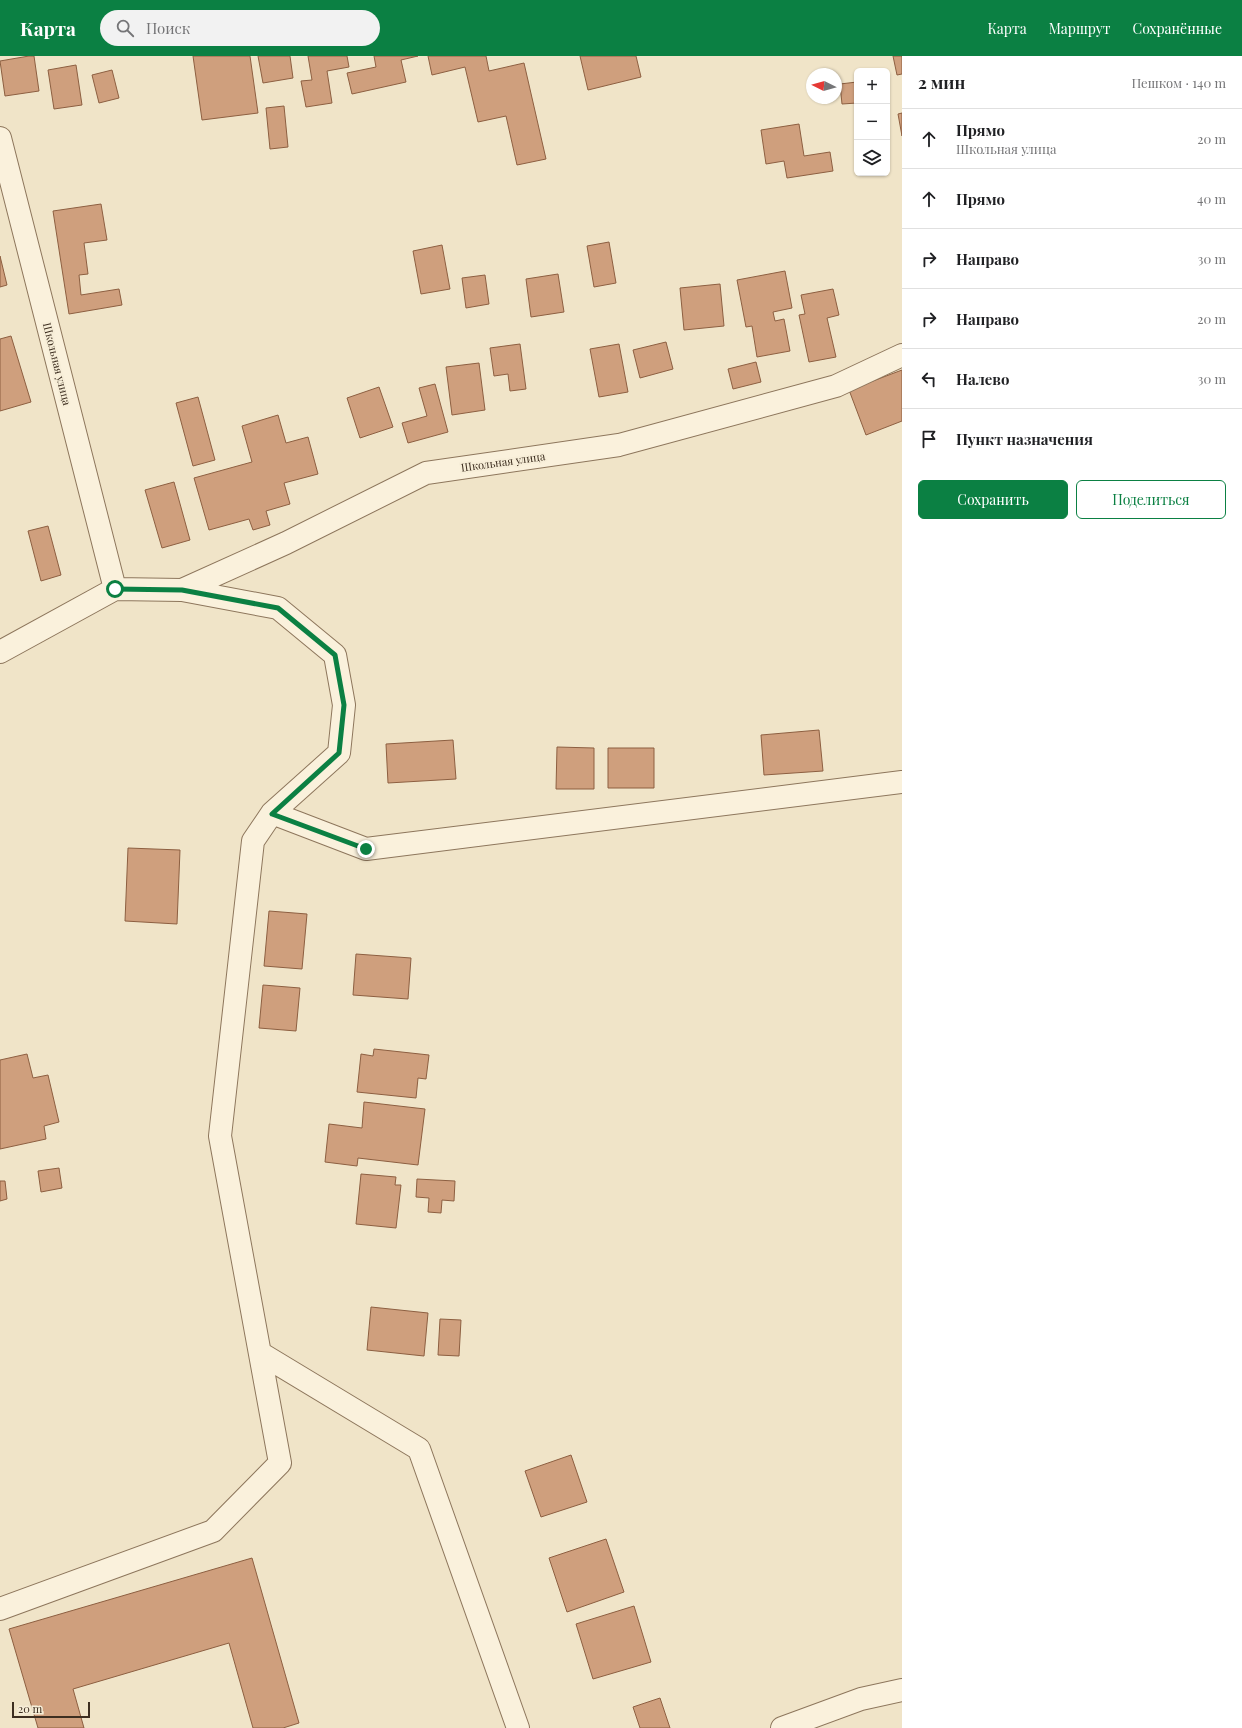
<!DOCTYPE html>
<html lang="ru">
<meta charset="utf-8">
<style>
:root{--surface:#fff;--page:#f2f2f2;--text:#202124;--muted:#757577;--line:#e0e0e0;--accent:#0b8043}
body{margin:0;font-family:"Playfair Display",serif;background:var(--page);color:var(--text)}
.controls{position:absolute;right:12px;top:12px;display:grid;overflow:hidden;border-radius:6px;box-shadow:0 1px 3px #0004}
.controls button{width:36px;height:36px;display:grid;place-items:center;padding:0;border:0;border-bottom:1px solid var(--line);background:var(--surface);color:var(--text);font:20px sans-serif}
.compass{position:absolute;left:806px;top:12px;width:36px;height:36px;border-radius:50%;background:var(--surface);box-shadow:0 1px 3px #0004;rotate:275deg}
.scale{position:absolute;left:12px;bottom:10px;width:78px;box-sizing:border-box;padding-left:4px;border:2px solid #3d2e20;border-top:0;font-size:11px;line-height:14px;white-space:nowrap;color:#3d2e20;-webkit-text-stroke:3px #f7eed8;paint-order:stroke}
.stop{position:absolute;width:12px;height:12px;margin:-9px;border:3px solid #0b8043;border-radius:50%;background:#fff}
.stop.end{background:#0b8043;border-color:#fff;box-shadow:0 1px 4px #0008}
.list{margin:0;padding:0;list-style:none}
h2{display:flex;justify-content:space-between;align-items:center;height:52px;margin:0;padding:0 16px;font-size:17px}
h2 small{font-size:13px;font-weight:400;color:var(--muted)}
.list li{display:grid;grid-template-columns:26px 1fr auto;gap:12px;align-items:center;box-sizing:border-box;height:60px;padding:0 16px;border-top:1px solid var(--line)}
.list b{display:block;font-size:15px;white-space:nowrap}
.list p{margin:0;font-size:13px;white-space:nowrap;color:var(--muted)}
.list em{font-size:13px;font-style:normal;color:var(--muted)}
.actions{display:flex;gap:8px;padding:12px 16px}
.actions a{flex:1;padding:9px 0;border:1px solid var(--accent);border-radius:6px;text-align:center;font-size:14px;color:var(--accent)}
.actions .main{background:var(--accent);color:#fff}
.icon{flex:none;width:22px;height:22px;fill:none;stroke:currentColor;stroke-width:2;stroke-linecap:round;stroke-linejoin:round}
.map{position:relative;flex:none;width:902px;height:1672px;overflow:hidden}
header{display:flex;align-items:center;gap:24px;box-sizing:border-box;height:56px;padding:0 20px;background:var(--accent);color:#fff}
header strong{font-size:19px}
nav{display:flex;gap:22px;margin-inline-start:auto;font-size:14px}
.search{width:280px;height:36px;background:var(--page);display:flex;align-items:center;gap:10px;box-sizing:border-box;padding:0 14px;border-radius:22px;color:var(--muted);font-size:15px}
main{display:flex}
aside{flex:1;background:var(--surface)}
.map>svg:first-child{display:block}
.building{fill:#cf9f7d;stroke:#8d5f41}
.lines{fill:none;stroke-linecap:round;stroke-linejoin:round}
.minor-casing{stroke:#8d765c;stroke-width:24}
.minor{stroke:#faf1dc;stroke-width:22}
.route{stroke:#0b8043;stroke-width:5}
.labels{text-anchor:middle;stroke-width:4;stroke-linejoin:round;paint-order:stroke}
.street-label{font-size:11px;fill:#3d2e20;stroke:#f7eed8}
</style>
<header>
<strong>Карта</strong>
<div class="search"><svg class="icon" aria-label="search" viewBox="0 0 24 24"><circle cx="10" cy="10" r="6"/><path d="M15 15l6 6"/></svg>Поиск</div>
<nav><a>Карта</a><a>Маршрут</a><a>Сохранённые</a></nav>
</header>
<main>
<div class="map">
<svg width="902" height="1672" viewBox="0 0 902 1672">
<rect width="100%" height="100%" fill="#f0e4c8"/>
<!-- building -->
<path class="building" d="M29 0H34L39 35 5 40 0 5Z
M193 0H250L258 57 202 64Z
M258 0H290L293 22 263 27Z
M308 0H347L349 11 327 15 332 47 306 51 301 25 312 24Z
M374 0H418L401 4 406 26 352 38 347 17 376 11Z
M428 0H486L489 15 524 7 546 103 517 109 506 60 478 66 465 11 432 19Z
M580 0H636L641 21 588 34Z
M893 0H902V18L897 19Z
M76 9 82 49 54 53 48 14Z
M112 14 119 42 99 47 92 19Z
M857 26V47L842 48 840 28Z
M284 50 288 91 270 93 266 52Z
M902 57V80L898 58Z
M799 68 804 100 830 96 833 115 787 122 784 105 766 108 761 74Z
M101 148 107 184 84 187 88 218 79 219 81 239 119 233 122 249 69 258 53 155Z
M609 186 616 227 594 231 587 190Z
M442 189 450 233 421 238 413 195Z
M0 200 7 229 0 231Z
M785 215 792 252 773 256 775 265 784 263 790 295 757 301 752 270 746 271 737 224Z
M558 218 564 256 531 261 526 223Z
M485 219 489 248 466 252 462 222Z
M720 228 724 270 684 274 680 232Z
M833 233 839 259 827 262 836 301 809 306 799 259 805 258 801 239Z
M11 280 31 346 0 355V283Z
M666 286 673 313 640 322 633 294Z
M520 288 526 333 510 335 508 318 494 320 490 292Z
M619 288 628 336 599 341 590 293Z
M756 306 761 326 733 333 728 313Z
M479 307 485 354 452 359 446 311Z
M902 314V365L866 379 849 334Z
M435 328 448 376 408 387 402 367 427 360 419 332Z
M379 331 393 371 360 382 347 342Z
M198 341 215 404 193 410 176 347Z
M278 359 286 387 308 381 318 418 284 427 290 448 266 455 270 469 253 474 249 463 209 474 194 422 252 406 242 370Z
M174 426 190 484 162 492 145 434Z
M48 470 61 519 41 525 28 475Z
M819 674 823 715 764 719 761 679Z
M453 684 456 723 388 727 386 688Z
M557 691 594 692V733H556Z
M608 692H654V732H608Z
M128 792 180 794 177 868 125 865Z
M269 855 307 858 302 913 264 910Z
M356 898 411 902 408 943 353 939Z
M263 929 300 932 296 975 259 972Z
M374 993 429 999 426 1023 418 1022 416 1042 357 1036 361 998 373 1000Z
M27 998 33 1022 48 1019 59 1066 44 1070 46 1083 0 1093V1004Z
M364 1046 425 1053 418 1109 358 1102 357 1110 325 1106 329 1068 362 1072Z
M59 1112 62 1132 41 1136 38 1115Z
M361 1118 396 1121 395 1129H401L396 1172 356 1168Z
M417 1123 455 1125 454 1145 442 1144 441 1157 428 1156 429 1142 416 1141Z
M0 1125H5L7 1143 0 1145Z
M371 1251 428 1257 424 1300 367 1294Z
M440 1263 461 1264 459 1300 438 1299Z
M571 1399 587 1446 541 1461 525 1415Z
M606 1483 624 1536 567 1556 549 1502Z
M252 1502 299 1667 283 1672H253L229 1587 73 1633 84 1672H38L9 1573Z
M634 1550 651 1606 593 1623 576 1568Z
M660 1642 670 1672H640L633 1651Z"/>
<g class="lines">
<defs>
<path id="minor" d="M0 82 115 533
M182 534 278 552 335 599 344 649 339 697 272 757 366 793 902 726
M0 596 115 533 182 534 286 487 426 417 619 389 836 330 902 299
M260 1297 419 1393 518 1672
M0 1553 213 1475 280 1407 220 1080 253 785 272 757
M782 1672 861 1643 902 1634"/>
</defs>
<!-- minor casing -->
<use href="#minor" class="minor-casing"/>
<!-- minor -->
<use href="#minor" class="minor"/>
</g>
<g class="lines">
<!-- route -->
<path class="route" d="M115 533 182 534 278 552 335 599 344 649 339 697 272 758 366 793"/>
</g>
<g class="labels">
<!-- street labels -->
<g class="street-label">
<text transform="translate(57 308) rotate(76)" y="4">Школьная улица</text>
<text transform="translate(503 406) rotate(-8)" y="4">Школьная улица</text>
</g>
</g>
</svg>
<div class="controls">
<button>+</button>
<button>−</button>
<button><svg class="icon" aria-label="layers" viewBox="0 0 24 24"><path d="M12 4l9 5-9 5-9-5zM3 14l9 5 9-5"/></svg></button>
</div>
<svg class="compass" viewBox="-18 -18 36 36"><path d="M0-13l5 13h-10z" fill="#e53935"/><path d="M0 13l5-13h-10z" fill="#757577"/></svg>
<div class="scale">20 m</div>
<div class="stop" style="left:115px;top:533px"></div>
<div class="stop end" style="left:366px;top:793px"></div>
</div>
<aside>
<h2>2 мин<small>Пешком · 140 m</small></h2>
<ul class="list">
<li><svg class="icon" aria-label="ahead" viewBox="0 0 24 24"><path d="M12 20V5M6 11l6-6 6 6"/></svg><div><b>Прямо</b><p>Школьная улица</p></div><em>20 m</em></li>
<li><svg class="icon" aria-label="ahead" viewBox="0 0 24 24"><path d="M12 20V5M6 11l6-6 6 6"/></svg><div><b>Прямо</b></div><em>40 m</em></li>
<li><svg class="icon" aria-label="right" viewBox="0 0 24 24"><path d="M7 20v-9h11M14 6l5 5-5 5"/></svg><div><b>Направо</b></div><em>30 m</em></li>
<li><svg class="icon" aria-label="right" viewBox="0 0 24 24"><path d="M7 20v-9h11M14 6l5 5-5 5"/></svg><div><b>Направо</b></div><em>20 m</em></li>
<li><svg class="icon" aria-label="left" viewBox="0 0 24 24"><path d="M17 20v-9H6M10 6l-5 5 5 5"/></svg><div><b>Налево</b></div><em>30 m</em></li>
<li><svg class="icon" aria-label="arrive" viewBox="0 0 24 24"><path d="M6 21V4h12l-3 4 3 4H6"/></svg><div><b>Пункт назначения</b></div></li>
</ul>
<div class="actions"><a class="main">Сохранить</a><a>Поделиться</a></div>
</aside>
</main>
